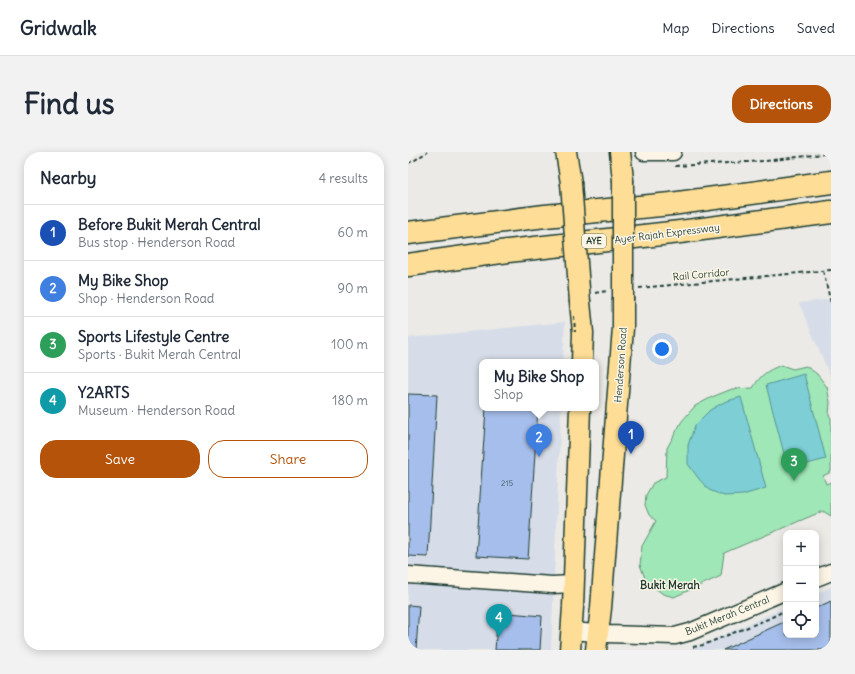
<!DOCTYPE html>
<meta charset="utf-8">
<style>
:root{--surface:#fff;--page:#f2f2f3;--text:#1f2937;--muted:#747a83;--line:#e0e1e3;--accent:#b45309}
body{margin:0;font-family:Delius,sans-serif;background:var(--page);color:var(--text)}
.controls{position:absolute;right:12px;bottom:12px;display:grid;overflow:hidden;border-radius:8px;box-shadow:0 2px 10px #0003}
.controls button{width:36px;height:36px;display:grid;place-items:center;padding:0;border:0;border-bottom:1px solid var(--line);background:var(--surface);color:var(--text);font:20px sans-serif}
.you{position:absolute;left:254px;top:197px;width:14px;height:14px;margin:-10px;border:3px solid #fff;border-radius:50%;background:#1a73e8;box-shadow:0 0 0 6px #1a73e833}
.badge{display:grid;place-items:center;width:26px;height:26px;border-radius:50%;background:var(--accent);color:#fff;font-size:13px;font-weight:700}
.pin{position:absolute;translate:-50% -33px;filter:drop-shadow(0 1px 2px #0008)}
.pin::after{content:'';position:absolute;top:21px;width:14px;height:12px;background:inherit;clip-path:polygon(0 0,100% 0,50% 100%)}
.popup{position:absolute;left:71px;top:207px;width:120px;height:52px;box-sizing:border-box;display:grid;place-content:center;border-radius:8px;background:var(--surface);filter:drop-shadow(0 1px 3px #0005);font-size:13px;white-space:nowrap;color:var(--muted)}
.popup b{font-size:15px;color:var(--text)}
.popup::after{content:'';position:absolute;left:50%;top:100%;margin-left:-8px;border:8px solid transparent;border-top-color:var(--surface)}
.list{margin:0;padding:0;list-style:none}
h2{display:flex;justify-content:space-between;align-items:center;height:52px;margin:0;padding:0 16px;font-size:17px}
h2 small{font-size:13px;font-weight:400;color:var(--muted)}
.list li{display:grid;grid-template-columns:26px 1fr auto;gap:12px;align-items:center;box-sizing:border-box;height:56px;padding:0 16px;border-top:1px solid var(--line)}
.list b{display:block;font-size:15px;white-space:nowrap}
.list p{margin:0;font-size:13px;white-space:nowrap;color:var(--muted)}
.list em{font-size:13px;font-style:normal;color:var(--muted)}
.actions{display:flex;gap:8px;padding:12px 16px}
.actions a{flex:1;padding:9px 0;border:1px solid var(--accent);border-radius:16px;text-align:center;font-size:14px;color:var(--accent)}
.actions .main{background:var(--accent);color:#fff}
.icon{flex:none;width:22px;height:22px;fill:none;stroke:currentColor;stroke-width:2;stroke-linecap:round;stroke-linejoin:round}
.map{position:relative;flex:none;width:423px;height:498px;overflow:hidden;border-radius:16px}
header{display:flex;align-items:center;gap:24px;box-sizing:border-box;height:56px;padding:0 20px;background:var(--surface);border-bottom:1px solid var(--line)}
header strong{font-size:19px}
nav{display:flex;gap:22px;margin-inline-start:auto;font-size:14px}
.intro{display:flex;align-items:center;justify-content:space-between;box-sizing:border-box;height:96px;padding:0 24px}
h1{margin:0;font-size:28px}
.button{padding:10px 18px;border-radius:16px;background:var(--accent);color:#fff;font-size:14px;font-weight:700}
main{display:flex;gap:24px;padding:0 24px}
aside{flex:1;background:var(--surface);border-radius:16px;box-shadow:0 2px 10px #0003}
.map>svg:first-child{display:block}
.built{fill:#d6dde8}
.green{fill:#9fe7b6;stroke:#5f9275}
.water{fill:#7dced5;stroke:#579495}
.building{fill:#a6beeb;stroke:#1f3d34}
.lines{fill:none;stroke-linecap:round;stroke-linejoin:round}
.minor-casing{stroke:#1f3d34;stroke-width:19}
.major-casing{stroke:#1f3d34;stroke-width:23}
.highway-casing{stroke:#1f3d34;stroke-width:25}
.path{stroke:#1f3d34;stroke-width:2;stroke-dasharray:4 3;stroke-linecap:butt}
.minor{stroke:#fcf5e5;stroke-width:16}
.major{stroke:#fede96;stroke-width:20}
.highway{stroke:#fede96;stroke-width:22}
.major-bridge-casing{stroke:#1f3d34;stroke-width:23;stroke-linecap:butt}
.path-bridge{stroke:#1f3d34;stroke-width:2;stroke-dasharray:4 3;stroke-linecap:butt}
.major-bridge{stroke:#fede96;stroke-width:20}
.labels{text-anchor:middle;stroke-width:3;stroke-linejoin:round;paint-order:stroke}
.number-label{font-size:8px;fill:#415d62}
.shield{fill:#fcf5e5;stroke:#617469;stroke-width:1}
.shield-label{font-size:9px;font-weight:bold;fill:#1f3d34}
.street-label{font-size:10px;fill:#1f3d34;stroke:#fcf5e5}
.neighbourhood-label{font-size:11px;font-weight:bold;fill:#1f3d34;stroke:#fcf5e5}
</style>
<header>
<strong>Gridwalk</strong>
<nav><a>Map</a><a>Directions</a><a>Saved</a></nav>
</header>
<div class="intro"><h1>Find us</h1><a class="button">Directions</a></div>
<main>
<aside>
<h2>Nearby<small>4 results</small></h2>
<ul class="list">
<li><span class="badge" style="background:#1a4fb4">1</span><div><b>Before Bukit Merah Central</b><p>Bus stop · Henderson Road</p></div><em>60 m</em></li>
<li><span class="badge" style="background:#3f7fe0">2</span><div><b>My Bike Shop</b><p>Shop · Henderson Road</p></div><em>90 m</em></li>
<li><span class="badge" style="background:#2e9e5b">3</span><div><b>Sports Lifestyle Centre</b><p>Sports · Bukit Merah Central</p></div><em>100 m</em></li>
<li><span class="badge" style="background:#0f9aa8">4</span><div><b>Y2ARTS</b><p>Museum · Henderson Road</p></div><em>180 m</em></li>
</ul>
<div class="actions"><a class="main">Save</a><a>Share</a></div>
</aside>
<div class="map">
<svg width="423" height="498" viewBox="0 0 423 498">
<rect width="100%" height="100%" fill="#ebeae6"/>
<filter id="ink" filterUnits="userSpaceOnUse"><feTurbulence type="fractalNoise" baseFrequency=".025" numOctaves="2"/><feDisplacementMap in="SourceGraphic" scale="8" xChannelSelector="R" yChannelSelector="G"/><feConvolveMatrix kernelMatrix="1 2 1 2 8 2 1 2 1" color-interpolation-filters="sRGB"/></filter>
<g filter="url(#ink)">
<!-- built -->
<path class="built" d="M423 147V226L391 151Z
M157 170 155 210H74V256H153L143 498H0V186Z
M423 435V498H282L378 455V483H408V442Z"/>
<!-- green -->
<path class="green" d="M373 213 385 217 398 214 409 222 419 235 422 250 421 263 423 266V320L415 324 418 332 423 330V364L415 359 316 401 313 424 266 445 255 442 247 436 237 426 232 413 234 394 248 369 241 363 237 353 238 343 245 331 258 325 259 296 274 269 287 254 304 245 324 237 345 236C353 222 359 219 373 213Z"/>
<!-- water -->
<path class="water" d="M396 222 418 307 380 317 358 233Z
M333 245 358 336 335 343 316 344 301 338 291 327 280 312V293L287 273 302 258 316 250Z"/>
<!-- building -->
<path class="building" d="M0 242 29 243 20 405 0 404Z
M78 256H130L120 407 68 404Z
M423 449V498H315L378 469V483H408V456Z
M0 453 11 454 8 498H0Z
M90 460 134 464 132 498H87Z"/>
<g class="lines">
<defs>
<path id="minor" d="M236 0H265
M0 423 144 433 165 432
M408 426 423 420
M164 479 199 482 267 484 282 480 378 439"/>
<path id="major" d="M158 0 163 31
M212 0 215 28
M172 150 175 181 174 210
M162 498 165 455 172 256
M188 498 193 456 197 404 215 176V148"/>
<path id="highway" d="M0 81 137 64 263 52 423 30
M0 113 100 99 272 80 423 60"/>
</defs>
<!-- minor casing -->
<use href="#minor" class="minor-casing"/>
<!-- major casing -->
<use href="#major" class="major-casing"/>
<!-- highway casing -->
<use href="#highway" class="highway-casing"/>
<!-- path -->
<path class="path" d="M0 11 7 8 19 0
M267 14 357 9 423 1
M415 119 423 151
M231 136 423 118
M187 141 199 139
M285 495 295 493 360 467 378 458"/>
<!-- minor -->
<use href="#minor" class="minor"/>
<!-- major -->
<use href="#major" class="major"/>
<!-- highway -->
<use href="#highway" class="highway"/>
<defs>
<path id="major-bridge" d="M163 31 172 150
M215 148V28"/>
</defs>
<!-- major-bridge casing -->
<use href="#major-bridge" class="major-bridge-casing"/>
<!-- path-bridge -->
<path class="path-bridge" d="M166 164 167 180"/>
<!-- major-bridge -->
<use href="#major-bridge" class="major-bridge"/>
</g>
</g>
<g class="labels">
<!-- number labels -->
<g class="number-label">
<text x="99" y="334">215</text>
</g>
<!-- shield labels -->
<rect class="shield" x="174" y="82" width="24" height="14" rx="3"/>
<g class="shield-label">
<text x="186" y="92">AYE</text>
</g>
<!-- street labels -->
<g class="street-label">
<text transform="translate(259 81) rotate(-7)" y="4">Ayer Rajah Expressway</text>
<text transform="translate(293 122) rotate(-5)" y="4">Rail Corridor</text>
<text transform="translate(212 213) rotate(-86)" y="4">Henderson Road</text>
<text transform="translate(319 463) rotate(-22)" y="4">Bukit Merah Central</text>
</g>
<!-- neighbourhood labels -->
<g class="neighbourhood-label">
<text x="262" y="437">Bukit Merah</text>
</g>
</g>
</svg>
<div class="controls">
<button>+</button>
<button>−</button>
<button><svg class="icon" aria-label="locate" viewBox="0 0 24 24"><circle cx="12" cy="12" r="6"/><path d="M12 2v4M12 18v4M2 12h4M18 12h4"/></svg></button>
</div>
<div class="you"></div>
<div class="pin badge" style="left:223px;top:302px;background:#1a4fb4">1</div>
<div class="pin badge" style="left:131px;top:305px;background:#3f7fe0">2</div>
<div class="popup"><b>My Bike Shop</b>Shop</div>
<div class="pin badge" style="left:386px;top:329px;background:#2e9e5b">3</div>
<div class="pin badge" style="left:91px;top:485px;background:#0f9aa8">4</div>
</div>
</main>
